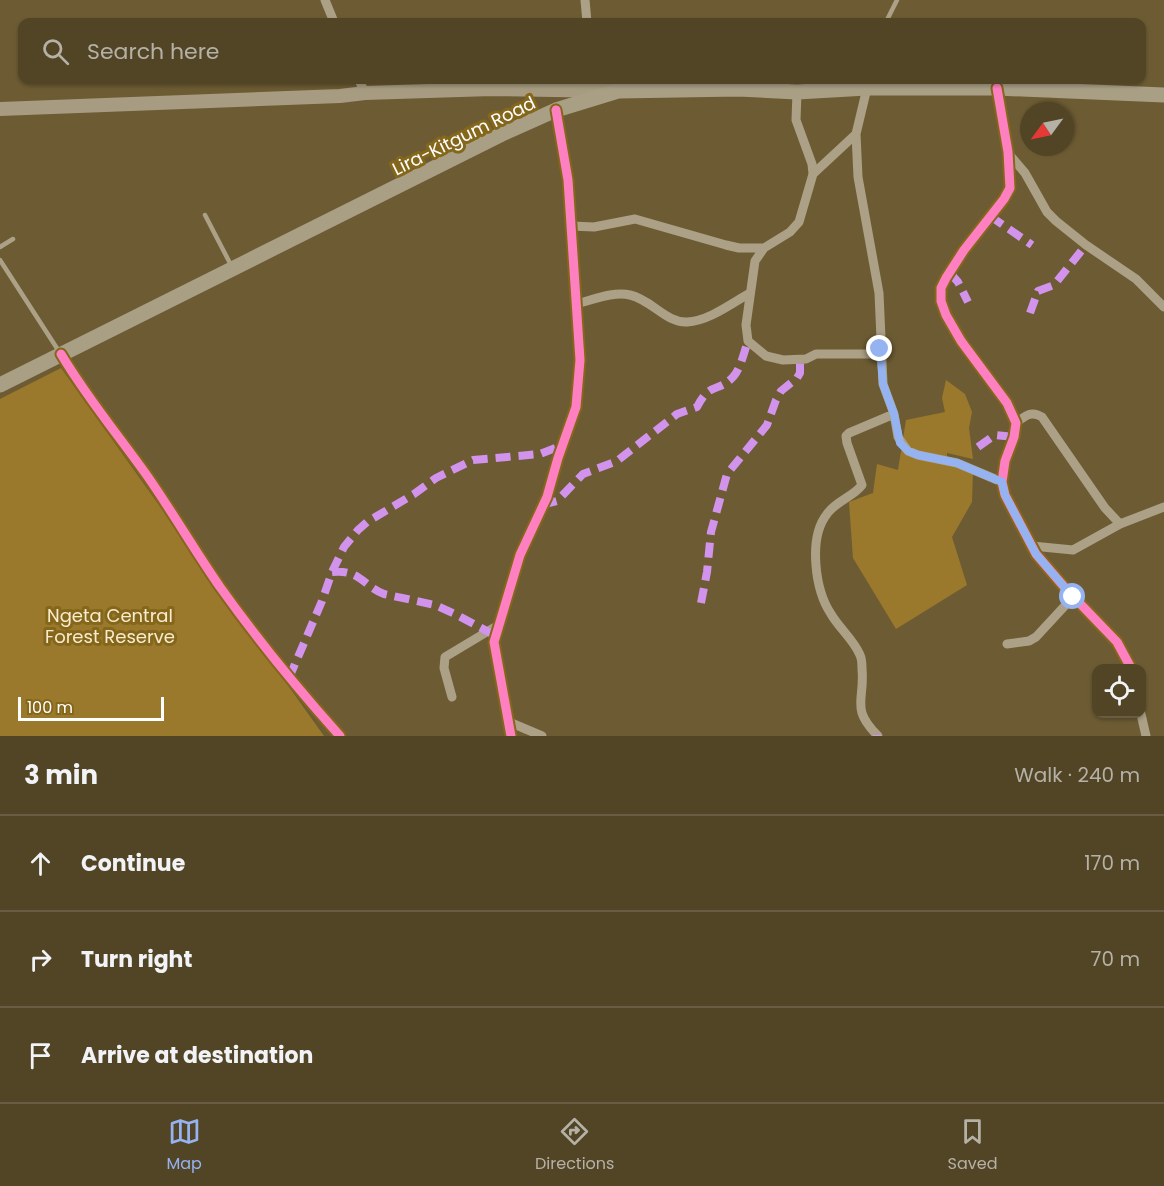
<!DOCTYPE html>
<meta charset="utf-8">
<style>
:root{--surface:#524526;--page:#584c2e;--text:#f1f3f6;--muted:#b5b1a7;--line:#685d43;--accent:#95b2f1}
body{margin:0;font-family:Poppins,sans-serif;background:var(--page);color:var(--text)}
.controls{position:absolute;right:18px;bottom:18px;display:grid;overflow:hidden;border-radius:12px;box-shadow:0 2px 4px #0004}
.controls button{width:54px;height:54px;display:grid;place-items:center;padding:0;border:0;border-bottom:2px solid var(--line);background:var(--surface);color:var(--text);font:30px sans-serif}
.compass{position:absolute;left:1020px;top:102px;width:54px;height:54px;border-radius:50%;background:var(--surface);box-shadow:0 2px 4px #0004;rotate:237deg}
.scale{position:absolute;left:18px;bottom:15px;width:146px;box-sizing:border-box;padding-left:6px;border:3px solid #fff;border-top:0;font-size:16px;line-height:21px;white-space:nowrap;color:#fff;-webkit-text-stroke:4px #85671b;paint-order:stroke}
.stop{position:absolute;width:18px;height:18px;margin:-14px;border:4px solid #95b2f1;border-radius:50%;background:#fff}
.stop.end{background:#95b2f1;border-color:#fff;box-shadow:0 2px 6px #0008}
.list{margin:0;padding:0;list-style:none}
h2{display:flex;justify-content:space-between;align-items:center;height:78px;margin:0;padding:0 24px;font-size:26px}
h2 small{font-size:20px;font-weight:400;color:var(--muted)}
.list li{display:grid;grid-template-columns:39px 1fr auto;gap:18px;align-items:center;box-sizing:border-box;height:96px;padding:0 24px;border-top:2px solid var(--line)}
.list b{display:block;font-size:22px;white-space:nowrap}
.list em{font-size:20px;font-style:normal;color:var(--muted)}
.icon{flex:none;width:33px;height:33px;fill:none;stroke:currentColor;stroke-width:2;stroke-linecap:round;stroke-linejoin:round}
.map{position:relative;flex:none;width:1164px;height:736px;overflow:hidden}
.search{position:absolute;background:var(--surface);box-shadow:0 2px 4px #0004;left:18px;right:18px;top:18px;height:66px;display:flex;align-items:center;gap:15px;box-sizing:border-box;padding:0 21px;border-radius:12px;color:var(--muted);font-size:22px}
.sheet{height:366px;background:var(--surface)}
nav{display:flex;justify-content:space-around;align-items:center;box-sizing:border-box;height:84px;border-top:2px solid var(--line);background:var(--surface);font-size:16px;color:var(--muted)}
nav a{display:grid;justify-items:center;gap:3px}
nav .on{color:var(--accent)}
.map>svg:first-child{display:block}
.green{fill:#9b792c}
.lines{fill:none;stroke-linecap:round;stroke-linejoin:round}
.lane{stroke:#aca186;stroke-width:4.5}
.street{stroke:#aca186;stroke-width:9}
.secondary{stroke:#a79c81;stroke-width:14}
.primary{stroke:#a99f85;stroke-width:15}
.quiet{stroke:#d193ec;stroke-width:8;stroke-dasharray:15 8;stroke-linecap:butt}
.cycleway-casing{stroke:#85671b;stroke-width:13}
.cycleway{stroke:#ff80c0;stroke-width:9}
.route{stroke:#95b2f1;stroke-width:8}
.labels{text-anchor:middle;stroke-width:6;stroke-linejoin:round;paint-order:stroke}
.street-label{font-size:18px;fill:#fff;stroke:#85671b}
.park-label{font-size:18px;fill:#f9ebcd;stroke:#85671b}
</style>
<div class="map">
<svg width="1164" height="736" viewBox="0 0 1164 736">
<rect width="100%" height="100%" fill="#6d5c33"/>
<!-- green -->
<path class="green" d="M61 368 324 736H0V399Z
M946 380 965 394 972 412 969 428 973 459 947 453V464L973 471 972 502 952 537 967 585 896 629 853 558 849 502 873 493 877 464 898 470 906 420 945 412 942 398Z"/>
<g class="lines">
<!-- lane -->
<path class="lane" d="M886 22 897 0
M205 215 232 267
M0 247 13 239
M0 260 60 353"/>
<!-- street -->
<path class="street" d="M325 0 334 22
M585 0 587 22
M359 80 365 93
M867 88 856 134 858 177 879 293 883 384 894 414 898 437 908 451 918 455 957 463 1002 482
M997 88 1008 152 1010 188 1004 199 964 250 946 278 941 288V301L946 315 961 341 1007 403 1016 423 1014 437 1005 461 1002 482 1005 495 1036 554 1066 589 1117 642 1131 668
M797 92 796 120 812 164 813 174
M856 134 813 174 799 222 790 232 764 248 755 261 746 325 748 341 766 356 783 360 806 359 816 354H881
M1008 153 1025 173 1047 212 1056 221 1086 245 1136 279 1164 307
M571 226 594 227 635 219 726 245 739 248H764
M576 304C593 300 613 291 630 295 652 300 666 323 687 322 709 321 732 303 750 293
M61 354C87 398 119 436 148 477 173 513 195 551 220 587 257 639 297 688 340 736
M1016 423C1025 416 1031 410 1042 417L1105 508 1120 524 1164 507
M1032 546 1073 550 1120 524
M1007 644 1029 641 1036 637 1073 597
M452 697 444 668 445 657 500 624
M1141 714 1146 736
M509 722 542 736
M511 736 494 642 520 555 547 497 558 458 576 407 580 360 568 180 556 110
M878 736C850 708 865 701 862 669 862 664 862 659 860 655 854 640 839 628 831 614 815 590 808 538 827 514 836 501 853 497 862 485L847 443 846 436 849 433 894 414"/>
<!-- secondary -->
<path class="secondary" d="M0 109 340 96 365 93 492 89 615 91"/>
<!-- primary -->
<path class="primary" d="M0 385 502 134 556 110 618 91 739 89 797 92 867 88H997L1164 95"/>
<!-- quiet -->
<path class="quiet" d="M990 216 1032 245
M950 273 958 282 968 302
M1030 313 1038 291 1054 285 1086 245
M978 447 995 435 1014 437
M542 505 557 501 583 474 617 461 677 414 697 407C710 381 718 393 733 377 741 368 744 352 748 341
M332 572C360 569 363 586 384 594L435 605 457 615 496 636
M701 603 707 572 711 532 727 474 767 425 776 400 781 391 797 378 800 373V359
M289 678 322 601 332 572 344 547 358 530 367 522 414 494 436 478 473 460 540 454 563 445
M877 736V735"/>
<defs>
<path id="cycleway" d="M997 88 1008 152 1010 188 1004 199 964 250 946 278 941 288V301L946 315 961 341 1007 403 1016 423 1014 437 1005 461 1002 482 1005 495 1036 554 1066 589 1117 642 1131 668
M61 354C87 398 119 436 148 477 173 513 195 551 220 587 257 639 297 688 340 736
M511 736 494 642 520 555 547 497 558 458 576 407 580 360 568 180 556 110"/>
</defs>
<!-- cycleway casing -->
<use href="#cycleway" class="cycleway-casing"/>
<!-- cycleway -->
<use href="#cycleway" class="cycleway"/>
</g>
<g class="lines">
<!-- route -->
<path class="route" d="M880 349 883 384 894 414 900 443 908 451 918 455 957 463 1002 482 1005 495 1036 554 1073 597"/>
</g>
<g class="labels">
<!-- street labels -->
<g class="street-label">
<text transform="translate(464 136) rotate(-26)" y="6">Lira-Kitgum Road</text>
</g>
<!-- park labels -->
<g class="park-label">
<text x="110" y="622">Ngeta Central<tspan x="110" dy="21">Forest Reserve</tspan></text>
</g>
</g>
</svg>
<div class="controls">
<button><svg class="icon" aria-label="locate" viewBox="0 0 24 24"><circle cx="12" cy="12" r="6"/><path d="M12 2v4M12 18v4M2 12h4M18 12h4"/></svg></button>
</div>
<svg class="compass" viewBox="-18 -18 36 36"><path d="M0-13l5 13h-10z" fill="#e53935"/><path d="M0 13l5-13h-10z" fill="#b5b1a7"/></svg>
<div class="scale">100 m</div>
<div class="stop" style="left:1073px;top:597px"></div>
<div class="stop end" style="left:880px;top:349px"></div>
<div class="search"><svg class="icon" aria-label="search" viewBox="0 0 24 24"><circle cx="10" cy="10" r="6"/><path d="M15 15l6 6"/></svg>Search here</div>
</div>
<section class="sheet">
<h2>3 min<small>Walk · 240 m</small></h2>
<ul class="list">
<li><svg class="icon" aria-label="ahead" viewBox="0 0 24 24"><path d="M12 20V5M6 11l6-6 6 6"/></svg><div><b>Continue</b></div><em>170 m</em></li>
<li><svg class="icon" aria-label="right" viewBox="0 0 24 24"><path d="M7 20v-9h11M14 6l5 5-5 5"/></svg><div><b>Turn right</b></div><em>70 m</em></li>
<li><svg class="icon" aria-label="arrive" viewBox="0 0 24 24"><path d="M6 21V4h12l-3 4 3 4H6"/></svg><div><b>Arrive at destination</b></div></li>
</ul>
</section>
<nav>
<a class="on"><svg class="icon" aria-label="map" viewBox="0 0 24 24"><path d="M3 6l6-2 6 2 6-2v14l-6 2-6-2-6 2zM9 4v14M15 6v14"/></svg>Map</a>
<a><svg class="icon" aria-label="directions" viewBox="0 0 24 24"><path d="M12 3l9 9-9 9-9-9zM9 14v-3h6M13 9l2 2-2 2"/></svg>Directions</a>
<a><svg class="icon" aria-label="saved" viewBox="0 0 24 24"><path d="M7 4h10v16l-5-4-5 4z"/></svg>Saved</a>
</nav>
